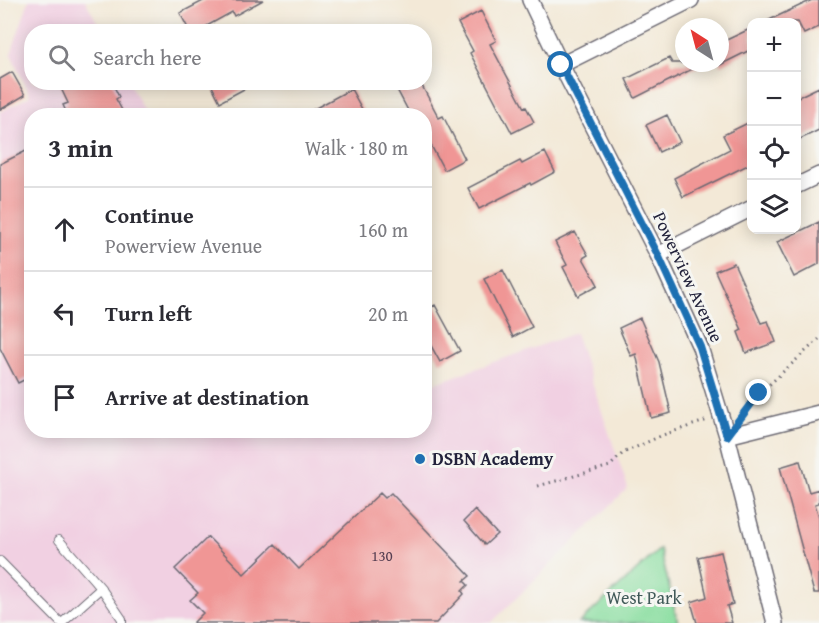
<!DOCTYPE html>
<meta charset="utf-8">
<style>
:root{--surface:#fff;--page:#f2f2f3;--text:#2b2b33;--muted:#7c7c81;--line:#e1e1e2}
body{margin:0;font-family:"Gentium Book Plus",serif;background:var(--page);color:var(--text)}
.controls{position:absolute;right:18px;top:18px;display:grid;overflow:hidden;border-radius:12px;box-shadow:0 3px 15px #0003}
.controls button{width:54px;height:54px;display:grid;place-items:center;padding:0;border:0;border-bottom:2px solid var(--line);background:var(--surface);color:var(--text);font:30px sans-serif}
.compass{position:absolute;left:675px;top:18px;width:54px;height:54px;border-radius:50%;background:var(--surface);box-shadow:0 3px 15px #0003;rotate:324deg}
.stop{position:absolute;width:18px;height:18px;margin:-14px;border:4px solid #1f6fb2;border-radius:50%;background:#fff}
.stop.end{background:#1f6fb2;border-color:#fff;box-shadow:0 2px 6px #0008}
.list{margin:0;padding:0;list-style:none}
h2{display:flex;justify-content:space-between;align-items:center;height:78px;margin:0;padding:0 24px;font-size:26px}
h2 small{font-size:20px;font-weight:400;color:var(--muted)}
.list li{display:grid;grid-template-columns:39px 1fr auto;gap:18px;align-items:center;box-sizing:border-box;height:84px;padding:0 24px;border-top:2px solid var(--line)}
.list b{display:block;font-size:22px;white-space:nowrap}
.list p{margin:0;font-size:20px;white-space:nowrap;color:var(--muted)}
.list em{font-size:20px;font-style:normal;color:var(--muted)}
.icon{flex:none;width:33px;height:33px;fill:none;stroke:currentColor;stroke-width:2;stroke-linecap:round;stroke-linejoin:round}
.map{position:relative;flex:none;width:819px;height:623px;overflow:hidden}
.search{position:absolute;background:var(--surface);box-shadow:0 3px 15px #0003;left:24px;top:24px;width:408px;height:66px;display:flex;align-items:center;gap:15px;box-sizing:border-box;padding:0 21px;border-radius:24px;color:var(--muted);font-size:22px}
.panel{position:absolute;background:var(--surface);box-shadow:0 3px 15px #0003;left:24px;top:108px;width:408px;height:330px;border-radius:24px}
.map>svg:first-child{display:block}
.built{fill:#f1d0e2}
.green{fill:#8adea0;stroke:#56806e;stroke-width:1.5}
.building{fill:#f09695}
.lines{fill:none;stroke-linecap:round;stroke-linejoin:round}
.lane-casing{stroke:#6b6872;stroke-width:10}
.street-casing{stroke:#6b6872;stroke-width:18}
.path{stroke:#6b6872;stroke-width:3;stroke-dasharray:1.5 4.5;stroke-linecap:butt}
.lane{stroke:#fff;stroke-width:8}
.street{stroke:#fff;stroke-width:15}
.route{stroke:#1f6fb2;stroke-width:8}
.poi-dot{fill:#1f6fb2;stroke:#f6f6f2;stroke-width:2}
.labels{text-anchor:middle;stroke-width:6;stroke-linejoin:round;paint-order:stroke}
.number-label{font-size:15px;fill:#563f52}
.street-label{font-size:18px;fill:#22223b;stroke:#f6f6f2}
.poi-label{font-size:18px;font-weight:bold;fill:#22223b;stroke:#f6f6f2;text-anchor:start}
.park-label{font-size:18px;fill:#415a59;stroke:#f6f6f2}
</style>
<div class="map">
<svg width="819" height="623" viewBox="0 0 819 623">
<rect width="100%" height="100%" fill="#f6f6f2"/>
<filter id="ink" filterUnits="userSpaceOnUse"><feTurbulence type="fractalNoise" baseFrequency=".0167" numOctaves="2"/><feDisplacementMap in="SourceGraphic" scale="12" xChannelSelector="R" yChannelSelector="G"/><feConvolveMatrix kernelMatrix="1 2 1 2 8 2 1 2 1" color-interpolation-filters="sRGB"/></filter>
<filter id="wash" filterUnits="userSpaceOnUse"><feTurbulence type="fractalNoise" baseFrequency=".008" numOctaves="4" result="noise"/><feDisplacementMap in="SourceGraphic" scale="24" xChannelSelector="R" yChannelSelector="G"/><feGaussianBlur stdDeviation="1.35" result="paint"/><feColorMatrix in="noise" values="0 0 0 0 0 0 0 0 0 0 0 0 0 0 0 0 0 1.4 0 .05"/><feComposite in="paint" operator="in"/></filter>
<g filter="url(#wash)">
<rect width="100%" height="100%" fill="#f3e9d7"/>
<!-- built -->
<path class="built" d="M29 0H85L102 31 32 32V82L129 83 146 115 32 116V430H424L425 387 575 333 628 488 491 623H0V112L30 96 11 54Z"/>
<!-- green -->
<path class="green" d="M660 549 678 623H579Z"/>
<g id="blocks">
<!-- building -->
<path class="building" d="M205 0H263L234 16 232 12 196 32H190L180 13Z
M812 0H819V27L804 34 798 22H765Z
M481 11 496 41 490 44 524 108 526 107 534 122 512 133 470 53 473 51 458 23Z
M752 28V49L720 65V43Z
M669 58 672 63H704L635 98 626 79Z
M12 72 25 95 0 110V79Z
M58 82H112L119 97 116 99 125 116H68L63 105 68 103Z
M210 82H257L220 102Z
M393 82H420L439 118 443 116 465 159 444 170 424 132V116H411Z
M819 87V130L796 141V98Z
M351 89 363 111 354 116H301Z
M667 115 680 142 659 152 646 125Z
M752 121V163L683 197 674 178 730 149 723 135Z
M32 148V376L18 383 0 348V164Z
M545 152 555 172 531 185 530 183 479 209 468 188 520 161 522 164Z
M819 222V264L794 277 777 242Z
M575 232 588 255 583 258 598 285 578 296 563 267 567 265 555 242Z
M734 263 761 323 768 321 776 342 746 353 738 332 742 330 715 271Z
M503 270 532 327 513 337 484 279Z
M435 305 460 351 440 362 424 333V311Z
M640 318 659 362 671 413 651 418 636 354 631 356 619 328Z
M800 461 809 492 819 489V503L815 504 819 517V593H814L780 467Z
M380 493 385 498 391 493 470 576 464 581 468 585 462 591 464 594 436 623H193L203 613 190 600 198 593 175 569 208 537 244 574 275 544 299 569Z
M475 510 497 534 485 545 464 521Z
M721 552 733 604 727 606 732 623H697L691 602 707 597 698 557Z"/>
</g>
</g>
<g filter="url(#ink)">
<use href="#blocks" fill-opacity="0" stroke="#6b6872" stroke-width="1.5"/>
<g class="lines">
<defs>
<path id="lane" d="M59 540 101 588 122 619V623
M0 561 61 623
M62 623 101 588"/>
<path id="street" d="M530 0 561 65 658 255 700 347 727 436 775 623
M561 65 691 0
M796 186 819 175
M658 255 752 208
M727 436 819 413"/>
</defs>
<!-- lane casing -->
<use href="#lane" class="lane-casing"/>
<!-- street casing -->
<use href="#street" class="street-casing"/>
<!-- path -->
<path class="path" d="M742 416 760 393 819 339
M538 486 610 466 623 453 663 435 708 420"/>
<!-- lane -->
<use href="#lane" class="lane"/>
<!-- street -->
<use href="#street" class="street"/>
</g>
</g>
<g class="lines" filter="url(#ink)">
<!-- route -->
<path class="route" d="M561 65 658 255 700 347 727 436 759 393"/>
</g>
<!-- markers -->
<circle class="poi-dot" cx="420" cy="459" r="6"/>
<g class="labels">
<!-- number labels -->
<g class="number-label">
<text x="382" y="561">130</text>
</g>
<!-- street labels -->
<g class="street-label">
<text transform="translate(688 277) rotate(65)" y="6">Powerview Avenue</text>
</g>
<!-- poi labels -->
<g class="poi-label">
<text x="432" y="465">DSBN Academy</text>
</g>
<!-- park labels -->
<g class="park-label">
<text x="644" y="604">West Park</text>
</g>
</g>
</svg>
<div class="controls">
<button>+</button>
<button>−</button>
<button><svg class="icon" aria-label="locate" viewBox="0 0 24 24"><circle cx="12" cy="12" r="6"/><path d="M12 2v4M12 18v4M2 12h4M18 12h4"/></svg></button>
<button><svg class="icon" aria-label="layers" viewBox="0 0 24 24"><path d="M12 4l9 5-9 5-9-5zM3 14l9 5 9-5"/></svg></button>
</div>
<svg class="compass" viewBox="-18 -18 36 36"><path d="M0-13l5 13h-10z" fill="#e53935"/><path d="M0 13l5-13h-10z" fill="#7c7c81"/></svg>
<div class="stop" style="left:561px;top:65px"></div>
<div class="stop end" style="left:759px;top:393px"></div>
<div class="search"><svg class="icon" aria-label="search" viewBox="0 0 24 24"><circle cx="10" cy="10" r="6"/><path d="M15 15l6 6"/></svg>Search here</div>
<section class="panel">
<h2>3 min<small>Walk · 180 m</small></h2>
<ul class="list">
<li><svg class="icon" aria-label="ahead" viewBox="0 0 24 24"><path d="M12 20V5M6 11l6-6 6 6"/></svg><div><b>Continue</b><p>Powerview Avenue</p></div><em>160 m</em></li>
<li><svg class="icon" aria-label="left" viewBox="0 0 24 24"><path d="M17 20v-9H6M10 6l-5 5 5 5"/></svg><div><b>Turn left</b></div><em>20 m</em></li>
<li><svg class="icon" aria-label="arrive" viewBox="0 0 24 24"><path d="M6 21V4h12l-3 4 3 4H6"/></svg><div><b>Arrive at destination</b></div></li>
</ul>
</section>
</div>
